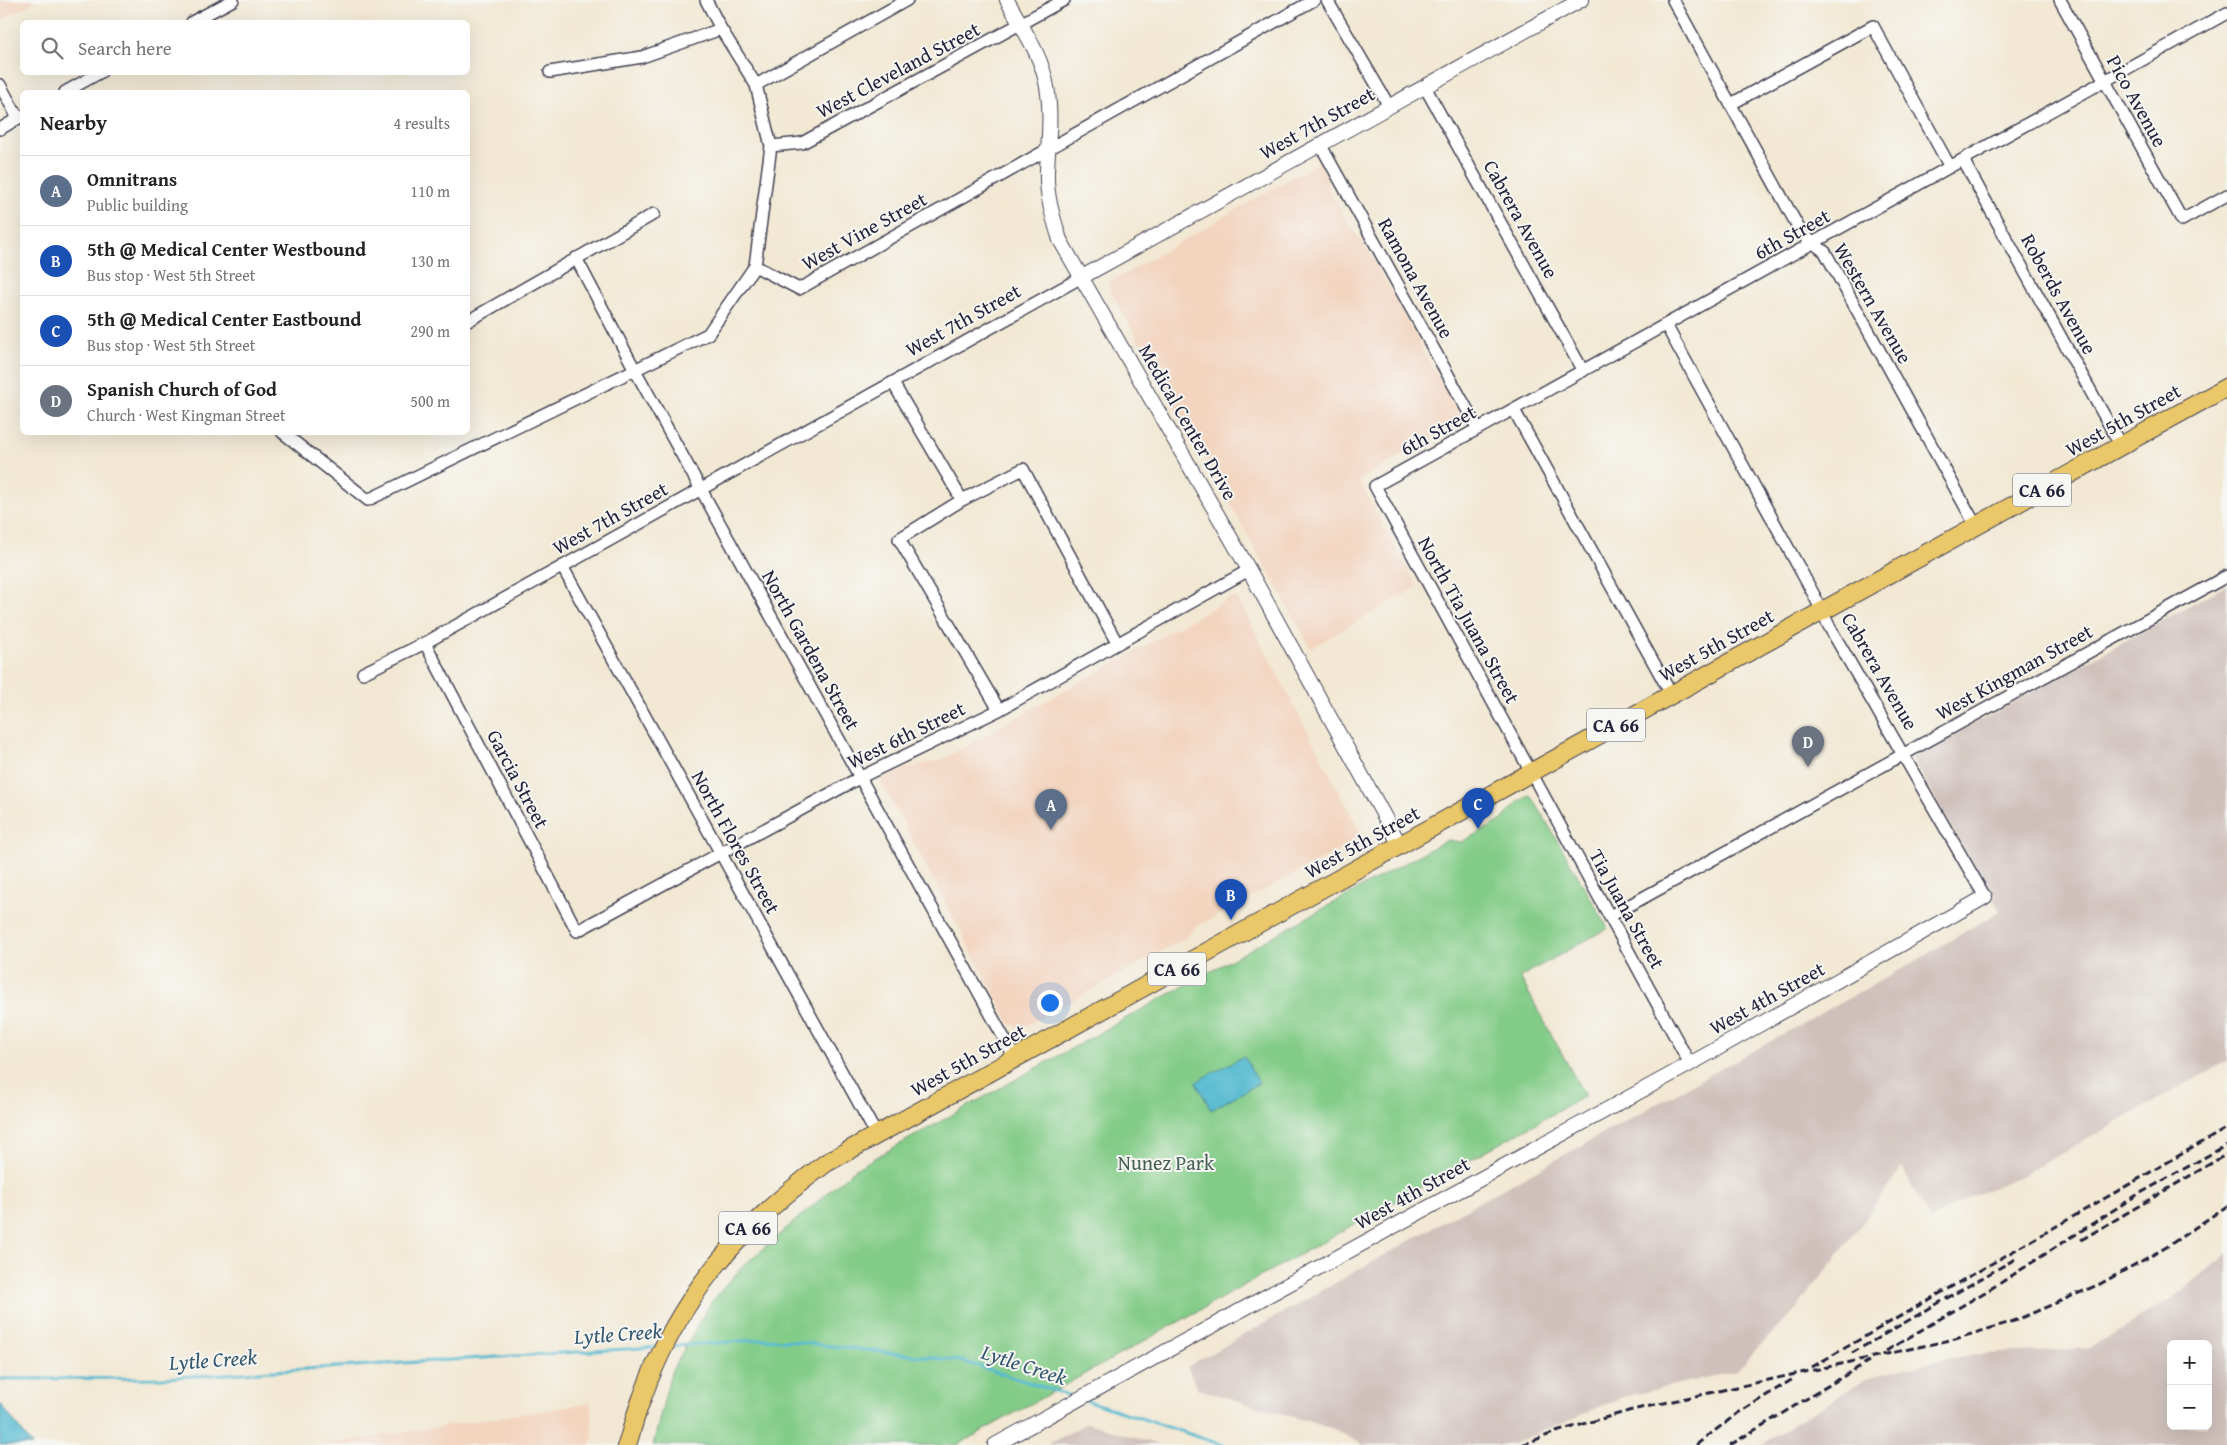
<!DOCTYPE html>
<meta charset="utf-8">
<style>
:root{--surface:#fff;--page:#f2f2f2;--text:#222;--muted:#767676;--line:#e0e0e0;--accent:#0b8043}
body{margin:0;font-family:"Gentium Book Plus",serif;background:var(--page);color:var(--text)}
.controls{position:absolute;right:15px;bottom:15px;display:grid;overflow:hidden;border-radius:8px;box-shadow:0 5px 20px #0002}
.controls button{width:45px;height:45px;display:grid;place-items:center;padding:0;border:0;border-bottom:1px solid var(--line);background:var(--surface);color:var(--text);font:25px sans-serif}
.you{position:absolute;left:1049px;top:1002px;width:18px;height:18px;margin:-12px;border:4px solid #fff;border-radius:50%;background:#1a73e8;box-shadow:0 0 0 8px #1a73e833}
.badge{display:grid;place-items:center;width:32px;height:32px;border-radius:50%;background:var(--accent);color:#fff;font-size:16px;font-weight:700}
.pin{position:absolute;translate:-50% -41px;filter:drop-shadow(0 1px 2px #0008)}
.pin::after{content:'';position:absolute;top:26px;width:18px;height:15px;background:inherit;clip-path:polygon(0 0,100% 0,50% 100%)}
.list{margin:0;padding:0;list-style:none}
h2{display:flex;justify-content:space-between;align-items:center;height:65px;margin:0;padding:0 20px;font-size:21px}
h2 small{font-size:16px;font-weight:400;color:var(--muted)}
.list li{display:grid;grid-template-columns:32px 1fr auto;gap:15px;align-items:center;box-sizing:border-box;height:70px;padding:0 20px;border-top:1px solid var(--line)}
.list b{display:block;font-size:19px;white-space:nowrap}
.list p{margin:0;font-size:16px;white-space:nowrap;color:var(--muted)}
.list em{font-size:16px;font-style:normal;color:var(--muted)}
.icon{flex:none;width:28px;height:28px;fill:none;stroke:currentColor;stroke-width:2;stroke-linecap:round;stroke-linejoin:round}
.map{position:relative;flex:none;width:2227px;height:1445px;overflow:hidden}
.search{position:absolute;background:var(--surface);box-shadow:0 5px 20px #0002;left:20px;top:20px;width:450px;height:55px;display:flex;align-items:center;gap:12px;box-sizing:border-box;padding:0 18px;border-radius:8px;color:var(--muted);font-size:19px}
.panel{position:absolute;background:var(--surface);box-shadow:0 5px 20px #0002;left:20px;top:90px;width:450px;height:345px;border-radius:8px}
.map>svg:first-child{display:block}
.built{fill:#f3d4bf}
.industrial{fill:#cfc0bb;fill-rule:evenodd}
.green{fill:#83cc88;stroke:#527762}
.water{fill:#52b9d0;stroke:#3a6e86}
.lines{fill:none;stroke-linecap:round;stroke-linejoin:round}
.stream{stroke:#52b9d0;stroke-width:3}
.minor-casing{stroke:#414052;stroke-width:14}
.tertiary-casing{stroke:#414052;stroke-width:16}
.primary-casing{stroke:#414052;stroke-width:20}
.minor{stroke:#fff;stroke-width:11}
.tertiary{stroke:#fff;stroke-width:14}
.primary{stroke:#eac769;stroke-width:18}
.rail{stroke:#22223b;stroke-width:3;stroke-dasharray:8 4;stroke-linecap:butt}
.labels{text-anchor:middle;stroke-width:4;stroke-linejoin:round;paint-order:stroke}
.shield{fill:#f6f6f2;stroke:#626272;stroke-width:1}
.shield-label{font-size:19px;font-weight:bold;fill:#22223b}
.street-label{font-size:20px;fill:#22223b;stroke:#f6f6f2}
.park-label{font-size:20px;fill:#445e56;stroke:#f6f6f2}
.water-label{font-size:21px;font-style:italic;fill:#33576f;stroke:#f6f6f2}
</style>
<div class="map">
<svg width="2227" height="1445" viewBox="0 0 2227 1445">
<rect width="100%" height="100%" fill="#f6f6f2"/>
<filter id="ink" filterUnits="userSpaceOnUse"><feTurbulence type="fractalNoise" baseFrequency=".02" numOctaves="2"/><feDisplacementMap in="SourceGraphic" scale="10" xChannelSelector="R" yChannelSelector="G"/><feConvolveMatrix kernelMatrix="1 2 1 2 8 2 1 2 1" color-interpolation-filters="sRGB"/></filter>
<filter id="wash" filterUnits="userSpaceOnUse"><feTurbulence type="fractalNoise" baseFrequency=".0096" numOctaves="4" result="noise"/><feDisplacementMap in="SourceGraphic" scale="20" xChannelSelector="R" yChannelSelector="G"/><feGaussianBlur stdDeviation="1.12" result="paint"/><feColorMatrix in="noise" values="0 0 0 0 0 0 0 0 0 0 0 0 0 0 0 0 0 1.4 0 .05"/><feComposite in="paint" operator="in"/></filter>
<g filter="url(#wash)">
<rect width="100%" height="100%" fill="#f2e8d3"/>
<!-- built -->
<path class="built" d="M0 0H38L0 21Z
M1319 162 1327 176V186L1346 220 1367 248 1462 421 1359 480 1418 587 1311 648 1111 292 1109 283Z
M1232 597 1238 599 1363 837 1196 927 1183 940 1022 1028 1011 1025 880 780 907 768 941 760Z
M591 1403 593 1437 591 1445H320Z"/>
<!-- industrial -->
<path class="industrial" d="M2227 585V1061L2023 1175 1959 1202 1930 1220 1902 1167 1860 1226 1797 1308 1736 1371 1623 1397 1510 1445H1363L1334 1429 1198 1389 1187 1367 1450 1218 1907 966 2000 911 1912 758Z
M2227 1254V1445H1760L1870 1377 1964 1355 2090 1348 2177 1295ZM2171 1344H2208V1426H2171Z
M1087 1423 1159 1445H1047Z"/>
<!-- green -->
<path class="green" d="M1531 795 1608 928 1520 977 1585 1096 957 1445H653L671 1372 711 1302 744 1265 855 1169 1423 853 1447 840 1461 842 1501 821 1518 802Z"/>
<!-- water -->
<path class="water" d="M1244 1056 1259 1083 1211 1110 1196 1082Z
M0 1403 32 1445H0Z"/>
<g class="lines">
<!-- stream -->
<path class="stream" d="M672 1346 770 1339 962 1361 1074 1397
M0 1379 162 1378 658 1347
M1085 1400 1223 1445"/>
</g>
</g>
<g filter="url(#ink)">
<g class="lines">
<defs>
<path id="minor" d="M1327 0 1389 106
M1673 0 1802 234 1825 252 1976 526
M2060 0 2182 220 2227 195
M192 22 233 0
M550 72 642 57 721 29
M0 85 18 118
M756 85 907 0
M1425 87 1583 371
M65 92 101 72
M1731 104 1873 26 1950 167
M0 129 22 116
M1320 144 1478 429
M771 146 802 143 1064 0
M1963 160 2121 446
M576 258 635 370 1015 1058
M755 266 799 289 1314 0
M468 321 654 214
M1666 325 1814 595 1830 628 1985 897
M893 383 962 500
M1514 410 1671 694
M282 432 368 500 708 334 755 266 771 146 756 85 721 29 706 0
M563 568 876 1134
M425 643 577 931 861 777 999 710 1249 570
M363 673 425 643 1082 277
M999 710 899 539 962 500 1023 469 1117 643
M1610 916 2227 576
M1690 1064 1375 486 2227 13"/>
<path id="tertiary" d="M1007 0C1022 28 1042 55 1047 87 1052 115 1048 143 1047 172 1046 195 1053 218 1060 240L1249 570 1400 845
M1082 277 1581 0
M995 1445 1690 1064 1985 897"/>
<path id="primary" d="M627 1445C632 1429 636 1413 642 1398 678 1297 740 1226 826 1163L2227 387"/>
</defs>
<!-- minor casing -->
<use href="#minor" class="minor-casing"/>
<!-- tertiary casing -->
<use href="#tertiary" class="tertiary-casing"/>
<!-- primary casing -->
<use href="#primary" class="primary-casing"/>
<!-- minor -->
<use href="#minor" class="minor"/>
<!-- tertiary -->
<use href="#tertiary" class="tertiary"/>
<!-- primary -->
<use href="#primary" class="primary"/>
<!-- rail -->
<path class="rail" d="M2081 1240 2227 1154
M1886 1351 2002 1282 2137 1195 2227 1145
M1852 1353 2015 1259
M1812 1367 2227 1128
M1522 1445 1556 1432 1632 1410 1955 1339 2014 1321 2100 1284 2165 1248 2227 1206
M1696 1445 1738 1413 1793 1379
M1730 1445 1869 1361"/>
</g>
</g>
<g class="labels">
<!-- shield labels -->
<g class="shield">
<rect x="2013" y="473.5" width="58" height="33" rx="4"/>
<rect x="1587" y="708.5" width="58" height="33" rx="4"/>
<rect x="1148" y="952.5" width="58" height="33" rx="4"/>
<rect x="719" y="1211.5" width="58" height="33" rx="4"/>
</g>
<g class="shield-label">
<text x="2042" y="497">CA 66</text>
<text x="1616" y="732">CA 66</text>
<text x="1177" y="976">CA 66</text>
<text x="748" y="1235">CA 66</text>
</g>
<!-- street labels -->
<g class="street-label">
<text transform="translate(898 70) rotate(-28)" y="7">West Cleveland Street</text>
<text transform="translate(2137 101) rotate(61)" y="7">Pico Avenue</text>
<text transform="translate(1317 123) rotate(-29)" y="7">West 7th Street</text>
<text transform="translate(1521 219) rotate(61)" y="7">Cabrera Avenue</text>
<text transform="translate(864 231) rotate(-29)" y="7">West Vine Street</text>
<text transform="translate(1792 234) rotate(-29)" y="7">6th Street</text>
<text transform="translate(1416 278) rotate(61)" y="7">Ramona Avenue</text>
<text transform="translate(2059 294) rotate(61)" y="7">Roberds Avenue</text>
<text transform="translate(1873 303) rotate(60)" y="7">Western Avenue</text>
<text transform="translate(963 320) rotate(-29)" y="7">West 7th Street</text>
<text transform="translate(2123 420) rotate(-29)" y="7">West 5th Street</text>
<text transform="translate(1188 422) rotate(60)" y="7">Medical Center Drive</text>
<text transform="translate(1438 430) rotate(-29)" y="7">6th Street</text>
<text transform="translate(610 518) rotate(-29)" y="7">West 7th Street</text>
<text transform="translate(1469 620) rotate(61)" y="7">North Tia Juana Street</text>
<text transform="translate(1716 645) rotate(-29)" y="7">West 5th Street</text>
<text transform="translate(811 650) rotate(61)" y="7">North Gardena Street</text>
<text transform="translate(1880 671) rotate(60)" y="7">Cabrera Avenue</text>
<text transform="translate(2014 672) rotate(-29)" y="7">West Kingman Street</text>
<text transform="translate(906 735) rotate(-26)" y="7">West 6th Street</text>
<text transform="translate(518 779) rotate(62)" y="7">Garcia Street</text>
<text transform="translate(736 842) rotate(61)" y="7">North Flores Street</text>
<text transform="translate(1362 842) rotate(-29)" y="7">West 5th Street</text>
<text transform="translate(1627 909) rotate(61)" y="7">Tia Juana Street</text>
<text transform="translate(1767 998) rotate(-29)" y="7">West 4th Street</text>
<text transform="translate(968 1060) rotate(-29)" y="7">West 5th Street</text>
<text transform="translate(1412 1193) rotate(-29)" y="7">West 4th Street</text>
</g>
<!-- park labels -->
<g class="park-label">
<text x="1166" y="1170">Nunez Park</text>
</g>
<!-- water labels -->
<g class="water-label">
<text transform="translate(618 1334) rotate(-4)" y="7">Lytle Creek</text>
<text transform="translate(213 1360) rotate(-4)" y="7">Lytle Creek</text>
<text transform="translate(1024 1365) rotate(18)" y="7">Lytle Creek</text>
</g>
</g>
</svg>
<div class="controls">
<button>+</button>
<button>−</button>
</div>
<div class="you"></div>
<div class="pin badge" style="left:1051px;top:830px;background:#5c6f8a">A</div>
<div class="pin badge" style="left:1231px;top:920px;background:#1a4fb4">B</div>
<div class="pin badge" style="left:1478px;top:829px;background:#1a4fb4">C</div>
<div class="pin badge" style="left:1808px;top:767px;background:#6b7280">D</div>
<div class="search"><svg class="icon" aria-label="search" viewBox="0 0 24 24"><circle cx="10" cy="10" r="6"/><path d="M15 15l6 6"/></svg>Search here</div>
<section class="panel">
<h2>Nearby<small>4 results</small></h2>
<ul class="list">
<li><span class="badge" style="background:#5c6f8a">A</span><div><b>Omnitrans</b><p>Public building</p></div><em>110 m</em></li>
<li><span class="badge" style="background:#1a4fb4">B</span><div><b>5th @ Medical Center Westbound</b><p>Bus stop · West 5th Street</p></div><em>130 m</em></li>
<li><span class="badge" style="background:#1a4fb4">C</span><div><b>5th @ Medical Center Eastbound</b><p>Bus stop · West 5th Street</p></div><em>290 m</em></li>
<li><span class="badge" style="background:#6b7280">D</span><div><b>Spanish Church of God</b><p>Church · West Kingman Street</p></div><em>500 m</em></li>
</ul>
</section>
</div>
